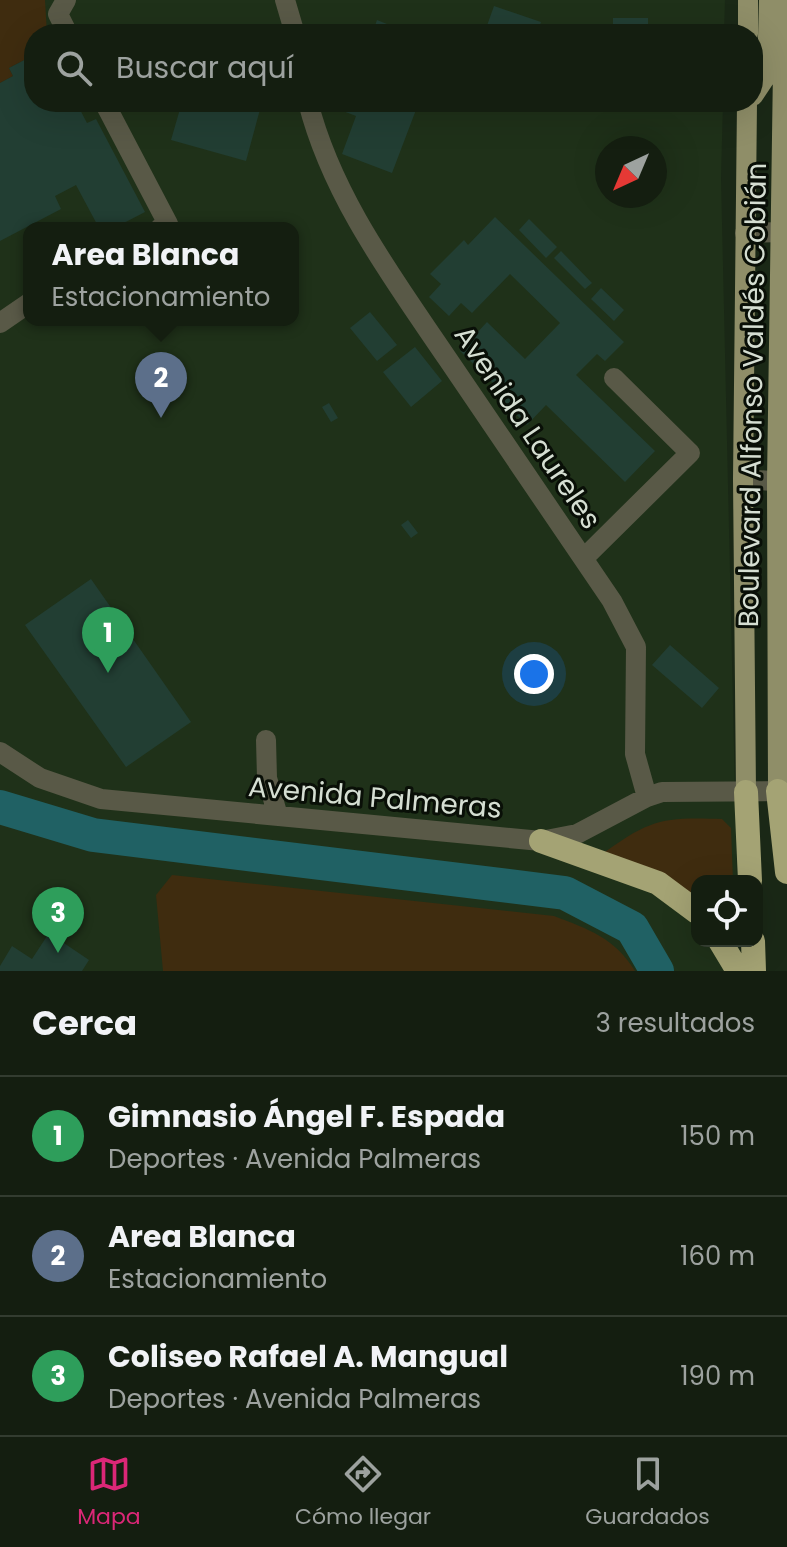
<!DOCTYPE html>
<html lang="es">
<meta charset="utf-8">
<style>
:root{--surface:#141e10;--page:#212b1e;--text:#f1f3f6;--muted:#9da29f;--line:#333c30;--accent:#db2777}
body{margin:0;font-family:Poppins,sans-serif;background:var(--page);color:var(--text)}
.controls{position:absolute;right:24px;bottom:24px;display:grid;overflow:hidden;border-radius:16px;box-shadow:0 8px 32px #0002}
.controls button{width:72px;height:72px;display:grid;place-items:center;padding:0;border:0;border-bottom:2px solid var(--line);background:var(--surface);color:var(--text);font:40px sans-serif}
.compass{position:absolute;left:595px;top:136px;width:72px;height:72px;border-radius:50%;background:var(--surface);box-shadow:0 8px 32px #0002;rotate:224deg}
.you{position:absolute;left:534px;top:674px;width:28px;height:28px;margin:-20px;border:6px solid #fff;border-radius:50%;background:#1a73e8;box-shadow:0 0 0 12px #1a73e833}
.badge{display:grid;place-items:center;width:52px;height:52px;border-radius:50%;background:var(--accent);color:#fff;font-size:26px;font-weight:700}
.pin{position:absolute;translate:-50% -66px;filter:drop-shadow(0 2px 4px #0008)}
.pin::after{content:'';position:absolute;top:42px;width:28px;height:24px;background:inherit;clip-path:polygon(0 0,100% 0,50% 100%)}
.popup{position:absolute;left:23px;top:222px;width:276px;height:104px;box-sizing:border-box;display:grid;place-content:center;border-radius:16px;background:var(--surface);filter:drop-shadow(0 2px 6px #0005);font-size:26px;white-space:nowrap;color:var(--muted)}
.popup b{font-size:30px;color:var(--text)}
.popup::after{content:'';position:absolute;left:50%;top:100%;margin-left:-16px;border:16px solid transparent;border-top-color:var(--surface)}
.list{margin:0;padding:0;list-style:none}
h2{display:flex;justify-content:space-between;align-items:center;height:104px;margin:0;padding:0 32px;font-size:34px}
h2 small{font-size:26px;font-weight:400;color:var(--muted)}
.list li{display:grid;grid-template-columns:52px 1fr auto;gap:24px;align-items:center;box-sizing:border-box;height:120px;padding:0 32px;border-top:2px solid var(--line)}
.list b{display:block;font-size:30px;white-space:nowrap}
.list p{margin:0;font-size:26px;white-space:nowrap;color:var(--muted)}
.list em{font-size:26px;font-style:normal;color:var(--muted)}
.icon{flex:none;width:44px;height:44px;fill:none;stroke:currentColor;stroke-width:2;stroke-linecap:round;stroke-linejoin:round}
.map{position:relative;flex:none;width:787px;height:971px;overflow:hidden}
.search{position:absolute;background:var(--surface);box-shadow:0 8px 32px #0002;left:24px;right:24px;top:24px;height:88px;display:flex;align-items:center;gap:20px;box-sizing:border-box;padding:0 28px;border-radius:32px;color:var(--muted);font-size:30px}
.sheet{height:464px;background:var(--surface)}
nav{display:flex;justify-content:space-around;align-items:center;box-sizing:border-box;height:112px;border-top:2px solid var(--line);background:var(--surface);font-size:22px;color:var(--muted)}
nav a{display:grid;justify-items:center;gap:4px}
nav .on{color:var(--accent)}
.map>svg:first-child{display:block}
.built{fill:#1f3119;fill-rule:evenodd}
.green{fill:#3f2c0f}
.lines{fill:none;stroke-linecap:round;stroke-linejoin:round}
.river{stroke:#206164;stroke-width:34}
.building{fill:#223e33}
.minor{stroke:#595947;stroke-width:20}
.major{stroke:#8f8e68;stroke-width:20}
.highway{stroke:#a4a374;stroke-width:24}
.labels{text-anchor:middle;stroke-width:6;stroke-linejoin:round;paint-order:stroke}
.street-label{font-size:28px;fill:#d5ded2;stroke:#090f07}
</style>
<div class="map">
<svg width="787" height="971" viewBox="0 0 787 971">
<rect width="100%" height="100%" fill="#1a2816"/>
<!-- built -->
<path class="built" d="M0 0H725L724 34H34V102H723L721 178 737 881H697V941H739L740 971H0ZM607 148H655V196H607ZM29 228H293V320H29Z"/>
<!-- green -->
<path class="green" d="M0 0H45L47 34H34V55L9 68 13 76 0 83Z
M722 819 731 828 733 881H697V903L601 855C650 819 662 817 722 819Z
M172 875 554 916C588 929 615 938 635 971H163L156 895Z"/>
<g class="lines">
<!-- river -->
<path class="river" d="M0 807 93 835 565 893 632 928 657 971"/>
</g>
<!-- building -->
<path class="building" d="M494 6 541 22 537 34H484Z
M613 18H648V34H613Z
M377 20 412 34H372Z
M34 55V102H76L87 123 96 119 145 212 114 228H99L76 185 55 196 61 209 0 241V83L13 76 9 68Z
M182 102H262L246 161 171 140Z
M346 102H419L392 173 342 154 356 116 343 111Z
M495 217 624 342 605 361 597 354 576 375 655 451 625 482 546 405 527 425 497 396 493 383 460 351 487 322 525 359 560 323 510 274 472 313 461 303 449 316 429 297 441 284 430 274 464 240 468 245Z
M529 219 557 247 546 258 519 230Z
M561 251 592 283 585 289 554 258Z
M601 288 624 310 614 321 591 299Z
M370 312 397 345 377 361 350 328Z
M415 347 442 381 411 407 383 372Z
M329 403 338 418 331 422 322 407Z
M408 520 418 533 411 538 401 525Z
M91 579 191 722 126 767 25 625Z
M670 645 719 688 702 708 652 665Z
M49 933 89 960 82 971H0V966L12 946 32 959Z"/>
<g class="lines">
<!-- minor -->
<path class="minor" d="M66 0 58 14 68 34
M285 0 295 34
M104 102 168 224 160 228
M308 102C332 197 393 278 447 358 502 439 557 520 612 601L636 647 635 754 647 797
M745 233 787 232
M0 323 29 303
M743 479 787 482
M584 558 690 453 614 378
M266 740 267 778 278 816
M0 752 40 778 101 799 541 841 577 834 647 797 662 792 787 791"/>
<!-- major -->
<path class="major" d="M748 34V0
M753 96 767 75 769 0
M778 791 777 481 784 0
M746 792 743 479 747 102"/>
<!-- highway -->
<path class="highway" d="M778 791 787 872
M746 792 750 881
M541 841 658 883 697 912
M720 941 738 971
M753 941 754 971"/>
</g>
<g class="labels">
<!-- street labels -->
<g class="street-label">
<text transform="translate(752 395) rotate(-89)" y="10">Boulevard Alfonso Valdés Cobián</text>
<text transform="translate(528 427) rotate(56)" y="10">Avenida Laureles</text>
<text transform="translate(375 797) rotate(5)" y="10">Avenida Palmeras</text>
</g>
</g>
</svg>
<div class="controls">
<button><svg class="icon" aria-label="locate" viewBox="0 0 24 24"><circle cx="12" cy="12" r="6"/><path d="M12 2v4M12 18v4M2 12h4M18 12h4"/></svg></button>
</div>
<svg class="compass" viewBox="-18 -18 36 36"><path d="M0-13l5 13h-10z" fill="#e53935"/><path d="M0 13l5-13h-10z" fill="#9da29f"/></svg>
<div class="you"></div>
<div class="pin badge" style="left:108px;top:673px;background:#2e9e5b">1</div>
<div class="pin badge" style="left:161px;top:418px;background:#5c6f8a">2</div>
<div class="popup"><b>Area Blanca</b>Estacionamiento</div>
<div class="pin badge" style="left:58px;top:953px;background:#2e9e5b">3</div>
<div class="search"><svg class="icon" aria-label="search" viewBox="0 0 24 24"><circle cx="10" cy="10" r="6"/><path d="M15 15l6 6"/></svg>Buscar aquí</div>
</div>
<section class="sheet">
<h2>Cerca<small>3 resultados</small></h2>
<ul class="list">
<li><span class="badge" style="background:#2e9e5b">1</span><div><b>Gimnasio Ángel F. Espada</b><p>Deportes · Avenida Palmeras</p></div><em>150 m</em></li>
<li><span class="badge" style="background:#5c6f8a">2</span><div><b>Area Blanca</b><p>Estacionamiento</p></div><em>160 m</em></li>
<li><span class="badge" style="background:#2e9e5b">3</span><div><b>Coliseo Rafael A. Mangual</b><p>Deportes · Avenida Palmeras</p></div><em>190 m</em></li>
</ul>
</section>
<nav>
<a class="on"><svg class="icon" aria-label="map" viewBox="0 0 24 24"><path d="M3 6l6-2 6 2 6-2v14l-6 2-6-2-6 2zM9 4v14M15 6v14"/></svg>Mapa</a>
<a><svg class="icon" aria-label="directions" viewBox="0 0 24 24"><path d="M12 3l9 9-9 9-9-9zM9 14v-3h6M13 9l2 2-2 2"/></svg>Cómo llegar</a>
<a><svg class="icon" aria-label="saved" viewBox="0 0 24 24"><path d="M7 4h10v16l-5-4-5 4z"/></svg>Guardados</a>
</nav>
